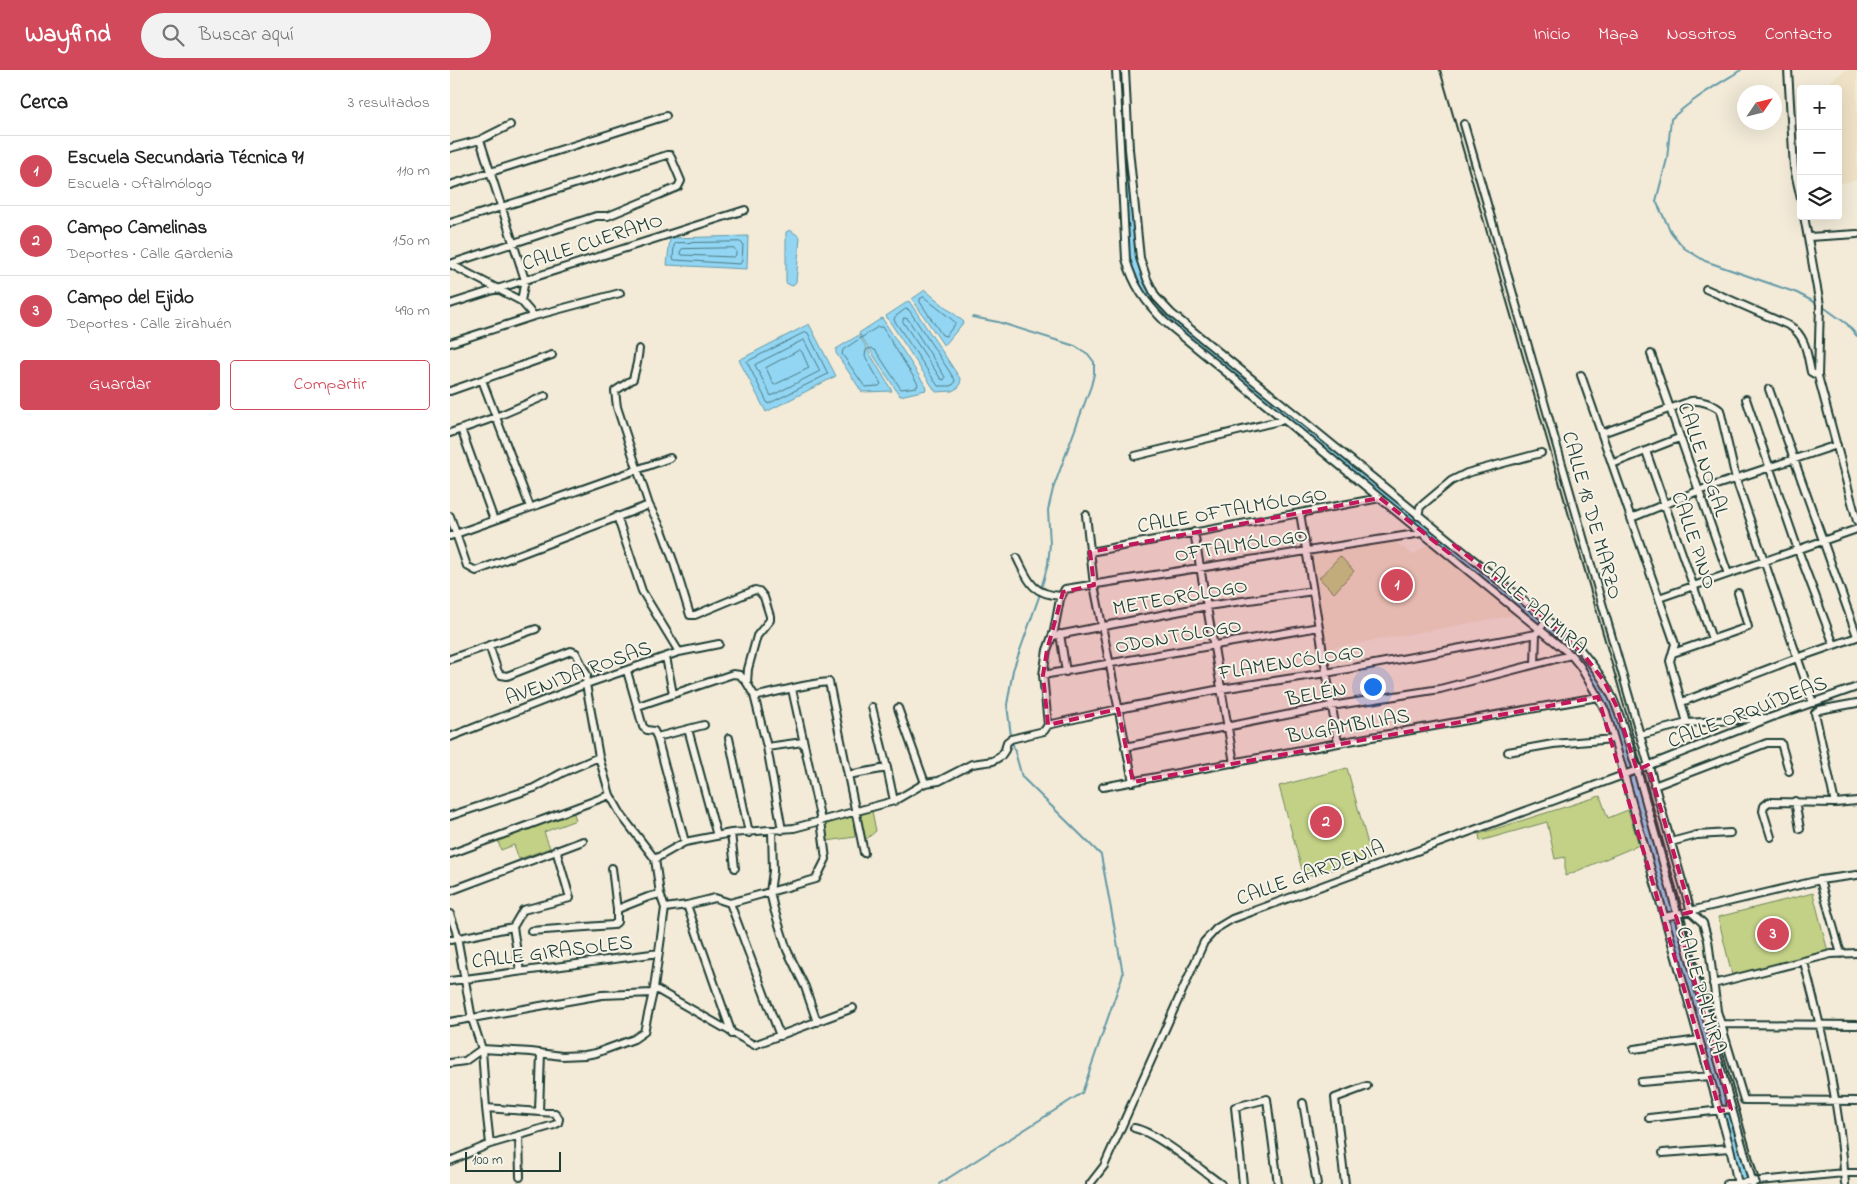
<!DOCTYPE html>
<html lang="es">
<meta charset="utf-8">
<style>
:root{--surface:#fff;--page:#f2f2f2;--text:#222;--muted:#767676;--line:#e0e0e0;--accent:#d1495b}
body{margin:0;font-family:"Indie Flower",sans-serif;background:var(--page);color:var(--text)}
.controls{position:absolute;right:15px;top:15px;display:grid;overflow:hidden;border-radius:5px;box-shadow:0 5px 20px #0002}
.controls button{width:45px;height:45px;display:grid;place-items:center;padding:0;border:0;border-bottom:1px solid var(--line);background:var(--surface);color:var(--text);font:25px sans-serif}
.compass{position:absolute;left:1287px;top:15px;width:45px;height:45px;border-radius:50%;background:var(--surface);box-shadow:0 5px 20px #0002;rotate:55deg}
.scale{position:absolute;left:15px;bottom:12px;width:96px;box-sizing:border-box;padding-left:5px;border:2px solid #1f3d34;border-top:0;font-size:14px;line-height:18px;white-space:nowrap;color:#1f3d34;-webkit-text-stroke:4px #f7f3e8;paint-order:stroke}
.you{position:absolute;left:922px;top:616px;width:18px;height:18px;margin:-12px;border:4px solid #fff;border-radius:50%;background:#1a73e8;box-shadow:0 0 0 8px #1a73e833}
.badge{display:grid;place-items:center;width:32px;height:32px;border-radius:50%;background:var(--accent);color:#fff;font-size:16px;font-weight:700}
.pin{position:absolute;translate:-50% -50%;border:2px solid #fff;box-shadow:0 1px 5px #0006}
.list{margin:0;padding:0;list-style:none}
h2{display:flex;justify-content:space-between;align-items:center;height:65px;margin:0;padding:0 20px;font-size:21px}
h2 small{font-size:16px;font-weight:400;color:var(--muted)}
.list li{display:grid;grid-template-columns:32px 1fr auto;gap:15px;align-items:center;box-sizing:border-box;height:70px;padding:0 20px;border-top:1px solid var(--line)}
.list b{display:block;font-size:19px;white-space:nowrap}
.list p{margin:0;font-size:16px;white-space:nowrap;color:var(--muted)}
.list em{font-size:16px;font-style:normal;color:var(--muted)}
.actions{display:flex;gap:10px;padding:15px 20px}
.actions a{flex:1;padding:11px 0;border:1px solid var(--accent);border-radius:5px;text-align:center;font-size:18px;color:var(--accent)}
.actions .main{background:var(--accent);color:#fff}
.icon{flex:none;width:28px;height:28px;fill:none;stroke:currentColor;stroke-width:2;stroke-linecap:round;stroke-linejoin:round}
.map{position:relative;flex:none;width:1407px;height:1114px;overflow:hidden}
header{display:flex;align-items:center;gap:30px;box-sizing:border-box;height:70px;padding:0 25px;background:var(--accent);color:#fff}
header strong{font-size:24px}
nav{display:flex;gap:28px;margin-inline-start:auto;font-size:18px}
.search{width:350px;height:45px;background:var(--page);display:flex;align-items:center;gap:12px;box-sizing:border-box;padding:0 18px;border-radius:28px;color:var(--muted);font-size:19px}
main{display:flex}
aside{flex:1;background:var(--surface)}
.map>svg:first-child{display:block}
.built{fill:#eee1c5}
.green{fill:#c2d185;stroke:#70875c}
.water{fill:#92d6f4;stroke:#6499a7}
.lines{fill:none;stroke-linecap:round;stroke-linejoin:round}
.shore{stroke:#4d7a81;stroke-width:1}
.stream{stroke:#6499a7;stroke-width:2}
.canal{stroke:#92d6f4;stroke-width:7}
.minor-casing{stroke:#1f3d34;stroke-width:10}
.minor{stroke:#f7f3e8;stroke-width:6}
.rail{stroke:#1f3d34;stroke-width:2}
.marked{fill:#c2185b;fill-opacity:0.2;stroke:#c2185b;stroke-width:4;stroke-dasharray:10 6;stroke-linejoin:round}
.labels{text-anchor:middle;stroke-width:4;stroke-linejoin:round;paint-order:stroke}
.street-label{font-size:21px;fill:#1f3d34;stroke:#f7f3e8}
</style>
<header>
<strong>Wayfind</strong>
<div class="search"><svg class="icon" aria-label="search" viewBox="0 0 24 24"><circle cx="10" cy="10" r="6"/><path d="M15 15l6 6"/></svg>Buscar aquí</div>
<nav><a>Inicio</a><a>Mapa</a><a>Nosotros</a><a>Contacto</a></nav>
</header>
<main>
<aside>
<h2>Cerca<small>3 resultados</small></h2>
<ul class="list">
<li><span class="badge">1</span><div><b>Escuela Secundaria Técnica 91</b><p>Escuela · Oftalmólogo</p></div><em>110 m</em></li>
<li><span class="badge">2</span><div><b>Campo Camelinas</b><p>Deportes · Calle Gardenia</p></div><em>150 m</em></li>
<li><span class="badge">3</span><div><b>Campo del Ejido</b><p>Deportes · Calle Zirahuén</p></div><em>490 m</em></li>
</ul>
<div class="actions"><a class="main">Guardar</a><a>Compartir</a></div>
</aside>
<div class="map">
<svg width="1407" height="1114" viewBox="0 0 1407 1114">
<rect width="100%" height="100%" fill="#f3ebd8"/>
<filter id="ink" filterUnits="userSpaceOnUse"><feTurbulence type="fractalNoise" baseFrequency=".02" numOctaves="2"/><feDisplacementMap in="SourceGraphic" scale="10" xChannelSelector="R" yChannelSelector="G"/><feConvolveMatrix kernelMatrix="1 2 1 2 8 2 1 2 1" color-interpolation-filters="sRGB"/></filter>
<g filter="url(#ink)">
<!-- built -->
<path class="built" d="M1395 0H1407V110L1388 114V19H1371Z
M944 471 963 485 979 473 1065 545 876 579 861 484Z"/>
<!-- green -->
<path class="green" d="M890 486 904 501 884 523 869 508Z
M897 698 922 789 854 807 829 716Z
M1150 726 1158 748 1178 740 1189 775 1115 806V787L1105 789 1097 752 1030 771 1029 764Z
M123 741 126 750 94 762 100 778 69 789 64 775 51 780 47 768Z
M422 741 426 761 414 771 409 744Z
M403 746 405 767 377 771 374 755Z
M1363 823 1378 882 1282 905 1268 847Z"/>
<!-- water -->
<path class="water" d="M340 160 350 167 346 212 342 216 336 213V162Z
M298 166 297 199 217 195 220 168Z
M475 220 514 252 494 276 462 229Z
M459 231 511 310 509 317 502 321 486 322 436 246Z
M432 248 475 315 476 320 450 326 409 263Z
M359 254 386 306 316 342 289 290Z
M409 265 442 321 412 322 386 283V279Z"/>
<g class="lines">
<!-- shore -->
<path class="shore" d="M290 172 293 174 292 191 290 194 225 190 223 189 224 175 226 173Z
M284 178 286 181V185L284 187 232 185 230 182 232 179Z
M474 227 505 252V254L496 266 492 265 470 232V229Z
M456 239 459 240 505 310 504 314 500 316H488L444 250 445 247Z
M454 248 458 249 495 307 494 310 491 309 453 252Z
M428 257H432L468 314 467 317 451 319 426 281 421 278 416 280 415 286 431 314 429 316 415 317 392 284 393 280Z
M356 262 358 263 378 304 318 334 297 292Z
M354 270 370 301 321 326 305 295Z
M350 280 352 282 359 298 324 315 316 298Z"/>
<!-- stream -->
<path class="stream" d="M1291 0C1267 15 1242 29 1221 49L1217 89 1206 131 1221 162 1234 178 1255 191 1347 223 1368 234
M1372 236 1397 254 1407 266
M522 247 548 252 625 276 638 284 644 292V304L641 316 603 419 598 440 600 474 598 494 591 519
M561 666 557 635 563 600 590 524
M489 1114 632 1023 673 904 651 785 572 707 562 671"/>
<!-- canal -->
<path class="canal" d="M677 89 683 192 700 230 724 253 1122 579C1139 597 1151 617 1162 639L1297 1114"/>
<defs>
<path id="minor" d="M666 0 676 189C683 215 696 233 715 252L1121 585 1130 596 1148 627 1156 642 1164 669 1280 1078 1288 1114
M675 0 679 79 690 188 697 209 706 227 721 243 1123 571C1140 591 1157 612 1166 636 1174 657 1180 679 1187 700L1303 1114
M1338 0 1344 98 1351 129
M1014 54 1241 842 1253 853 1258 870 1267 941 1294 1030 1407 1031
M30 70 75 210 71 231 84 246
M0 78 30 70 60 55
M0 115 216 46
M1354 146 1370 235 1368 306 1407 451
M0 153 217 85H220L231 111 228 117 158 146H146L0 194
M1359 167 1407 164
M0 194 71 231
M1256 219 1340 256C1356 266 1357 284 1361 302L1368 306
M0 234 295 140
M0 273 84 246 170 223
M189 279 187 293 183 309 165 321 167 337 199 435 212 460 224 493 240 545H245L305 520 309 521 314 527 320 546V550L307 566 298 599 297 613 304 625 317 677 332 760
M1201 284 1278 504
M1131 305 1225 574 1220 591 1237 653
M32 310 80 437
M1319 319 1407 566
M0 321 102 285
M1296 329 1348 480 1384 575
M11 359 44 450
M0 363 46 347 95 326
M1152 363 1241 331C1250 330 1263 334 1270 340L1286 409 1363 633
M1196 381 1262 569
M685 386 833 350
M1162 394 1229 368
M850 443 888 673
M636 445 644 515 683 712
M0 446 17 496 26 501 199 435
M167 446 192 521 229 582
M968 446 970 437 1001 411 1017 403 1091 383
M1181 448 1248 421 1387 375
M744 462 784 693
M0 466 220 388
M640 482 930 428
M567 488C579 512 582 524 611 526
M1209 528 1407 459
M610 564 616 602
M603 566 757 536 863 521
M1223 583 1298 557 1288 523
M216 587 223 624
M0 589 86 559
M1085 594 1086 564
M177 601 193 657 197 660 204 661 207 667 254 655
M593 605 869 557
M304 625 308 626C332 621 355 614 379 612L414 783
M1232 632 1347 588 1407 567
M188 636 283 604 290 605 297 613
M422 637 437 698
M448 638 475 713
M598 655 668 639 771 619 876 603 1086 564 1097 549
M238 659 267 766
M1190 665 1237 653 1316 648
M0 667 136 614 229 582 269 574
M207 667 235 772
M279 668 299 763
M317 677 353 672
M675 677 881 636 990 619 1121 585
M1058 682 1103 674 1164 669
M398 705 437 698 444 731 475 713 489 711 522 694 543 691 551 686 555 680 557 672 561 669 594 661 598 655 593 605 597 580 604 561 610 529 615 519 972 463
M1204 716 1317 673H1331L1339 701
M653 717 888 673 1148 627
M1345 731 1350 759
M1385 733 1365 643 1369 640 1407 633
M0 746 84 718 112 703 149 687
M322 761 323 801 320 822 324 839 337 880 355 917 367 952
M281 763 285 798
M1321 767 1313 741 1314 736 1319 732 1385 733 1407 731
M1221 772 1247 765 1280 763
M0 784 160 725
M205 789 235 772 281 763 344 758 444 731
M162 798 167 840
M1370 810 1391 884
M0 821 133 771
M280 833 265 828 237 835 282 964
M215 838 237 835
M0 844 6 861 22 949 32 979 36 1038 40 1074
M1215 847 1370 810 1407 805
M63 857 70 901
M81 861 163 855 167 852V840L170 838 198 827 210 824
M0 870 63 857 73 840 120 828 106 780
M1354 892C1373 965 1391 1039 1395 1114
M0 911 209 883
M1263 914 1381 884 1407 883
M204 918 304 975 403 938
M0 952 152 925 203 923
M1272 954 1407 955
M330 966 280 833 366 809 376 789 371 751 342 619
M1184 979 1249 970
M0 993 15 991 32 979 81 982 112 986 135 985 146 983 184 969 194 962 204 918 215 838 210 824 205 789 172 746 160 725 149 687 136 614 137 605 126 583 121 581 57 606 51 605 48 602 39 575
M1191 1012 1260 1006
M853 1033 867 1114
M89 1041 91 983
M1199 1048 1281 1039
M684 1058C706 1062 751 1100 771 1114
M69 1065 70 1107
M1213 1083 1280 1078
M0 1091 40 1074 104 1055 108 1053 109 1049 105 1043 36 1038
M640 1114 654 1096 754 872 767 858 782 849 1187 700 1322 647 1407 617
M793 1114 785 1037 817 1029 828 1114
M895 1114 885 1028 917 1016
M1277 1114 1394 1103H1407"/>
</defs>
<!-- minor casing -->
<use href="#minor" class="minor-casing"/>
<!-- minor -->
<use href="#minor" class="minor"/>
<!-- rail -->
<path class="rail" d="M990 0 1192 698 1310 1114"/>
</g>
</g>
<!-- marked area -->
<path class="marked" d="M930 428 999 483 1004 475 1123 571 1154 611 1166 635 1187 700 1198 695 1241 842 1226 846 1281 1039 1270 1041 1148 627 683 712 668 639 598 655 593 605 597 580 613 522 644 515 640 482Z"/>
<g class="labels">
<!-- street labels -->
<g class="street-label">
<text transform="translate(142 171) rotate(-18)" y="7">CALLE CUERAMO</text>
<text transform="translate(1254 389) rotate(71)" y="7">CALLE NOGAL</text>
<text transform="translate(782 439) rotate(-10)" y="7">CALLE OFTALMÓLOGO</text>
<text transform="translate(1143 445) rotate(74)" y="7">CALLE 18 DE MARZO</text>
<text transform="translate(1245 470) rotate(71)" y="7">CALLE PINO</text>
<text transform="translate(791 474) rotate(-9)" y="7">OFTALMÓLOGO</text>
<text transform="translate(730 526) rotate(-10)" y="7">METEORÓLOGO</text>
<text transform="translate(1085 536) rotate(41)" y="7">CALLE PALMIRA</text>
<text transform="translate(728 565) rotate(-10)" y="7">ODONTÓLOGO</text>
<text transform="translate(841 591) rotate(-9)" y="7">FLAMENCÓLOGO</text>
<text transform="translate(128 602) rotate(-20)" y="7">AVENIDA ROSAS</text>
<text transform="translate(866 623) rotate(-11)" y="7">BELÉN</text>
<text transform="translate(1297 641) rotate(-21)" y="7">CALLE ORQUÍDEAS</text>
<text transform="translate(898 655) rotate(-10)" y="7">BUGAMBILIAS</text>
<text transform="translate(860 802) rotate(-20)" y="7">CALLE GARDENIA</text>
<text transform="translate(102 881) rotate(-7)" y="7">CALLE GIRASOLES</text>
<text transform="translate(1252 920) rotate(74)" y="7">CALLE PALMIRA</text>
</g>
</g>
</svg>
<div class="controls">
<button>+</button>
<button>−</button>
<button><svg class="icon" aria-label="layers" viewBox="0 0 24 24"><path d="M12 4l9 5-9 5-9-5zM3 14l9 5 9-5"/></svg></button>
</div>
<svg class="compass" viewBox="-18 -18 36 36"><path d="M0-13l5 13h-10z" fill="#e53935"/><path d="M0 13l5-13h-10z" fill="#767676"/></svg>
<div class="scale">100 m</div>
<div class="you"></div>
<div class="pin badge" style="left:947px;top:515px">1</div>
<div class="pin badge" style="left:876px;top:752px">2</div>
<div class="pin badge" style="left:1323px;top:864px">3</div>
</div>
</main>
